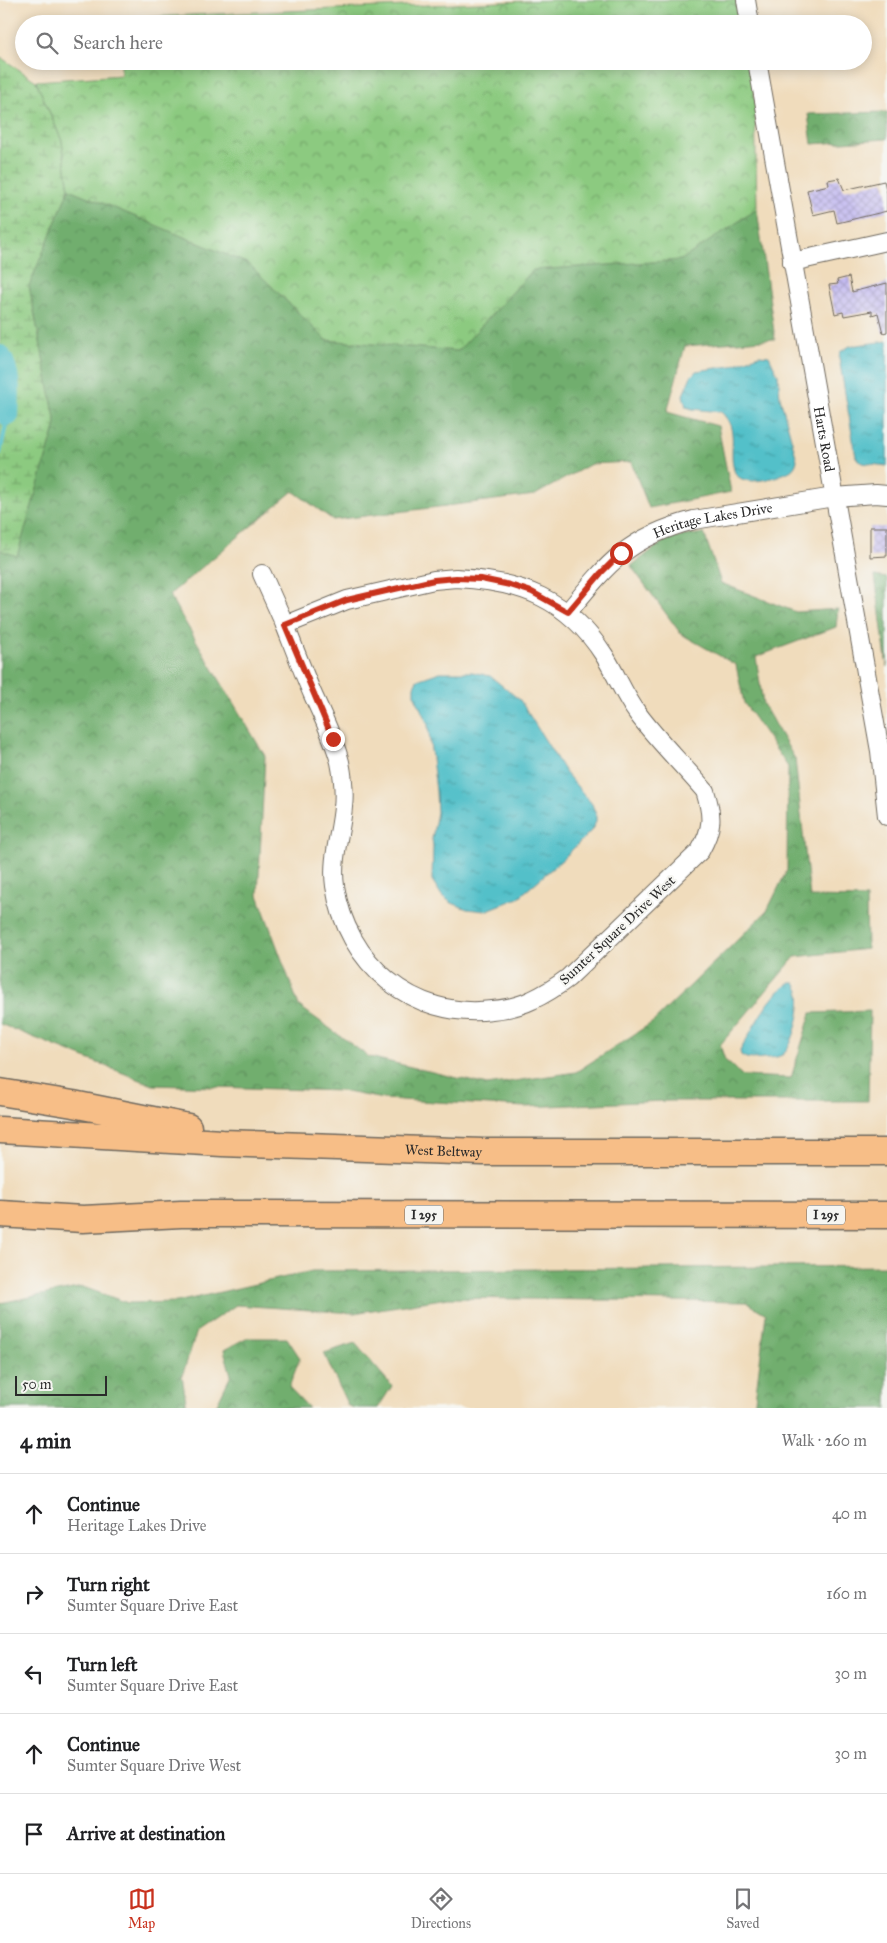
<!DOCTYPE html>
<meta charset="utf-8">
<style>
:root{--surface:#fff;--page:#f2f2f2;--text:#202124;--muted:#757577;--line:#e0e0e0;--accent:#c8321e}
body{margin:0;font-family:"IM FELL Great Primer",serif;background:var(--page);color:var(--text)}
.scale{position:absolute;left:15px;bottom:12px;width:92px;box-sizing:border-box;padding-left:5px;border:2px solid #2b2b2b;border-top:0;font-size:14px;line-height:18px;white-space:nowrap;color:#2b2b2b;-webkit-text-stroke:4px #f6f6f2;paint-order:stroke}
.stop{position:absolute;width:15px;height:15px;margin:-11px;border:4px solid #c8321e;border-radius:50%;background:#fff}
.stop.end{background:#c8321e;border-color:#fff;box-shadow:0 1px 5px #0008}
.list{margin:0;padding:0;list-style:none}
h2{display:flex;justify-content:space-between;align-items:center;height:65px;margin:0;padding:0 20px;font-size:21px}
h2 small{font-size:16px;font-weight:400;color:var(--muted)}
.list li{display:grid;grid-template-columns:32px 1fr auto;gap:15px;align-items:center;box-sizing:border-box;height:80px;padding:0 20px;border-top:1px solid var(--line)}
.list b{display:block;font-size:19px;white-space:nowrap}
.list p{margin:0;font-size:16px;white-space:nowrap;color:var(--muted)}
.list em{font-size:16px;font-style:normal;color:var(--muted)}
.icon{flex:none;width:28px;height:28px;fill:none;stroke:currentColor;stroke-width:2;stroke-linecap:round;stroke-linejoin:round}
.map{position:relative;flex:none;width:887px;height:1408px;overflow:hidden}
.search{position:absolute;background:var(--surface);box-shadow:0 2px 12px #0003;left:15px;right:15px;top:15px;height:55px;display:flex;align-items:center;gap:12px;box-sizing:border-box;padding:0 18px;border-radius:28px;color:var(--muted);font-size:19px}
.sheet{height:465px;background:var(--surface)}
nav{display:flex;justify-content:space-around;align-items:center;box-sizing:border-box;height:70px;border-top:1px solid var(--line);background:var(--surface);font-size:14px;color:var(--muted)}
nav a{display:grid;justify-items:center;gap:2px}
nav .on{color:var(--accent)}
.map>svg:first-child{display:block}
.forest{fill:url(#forest-crowns);stroke:#4e6c4c}
.wetland{fill:url(#wetland-marsh);stroke:#5c7a56}
.park{fill:url(#park-crowns);stroke:#5c7a56}
.water{fill:url(#water-ripples);stroke:#3e767a}
.lines{fill:none;stroke-linecap:round;stroke-linejoin:round}
.stream{stroke:#52c0c9;stroke-width:4}
.river{stroke:#52c0c9;stroke-width:22}
.building{fill:url(#building-cross-hatch)}
.minor-casing{stroke:#70695e;stroke-width:20}
.highway-casing{stroke:#70695e;stroke-width:29}
.minor{stroke:#fff;stroke-width:18}
.highway{stroke:#f7be87;stroke-width:26}
.route{stroke:#c8321e;stroke-width:6}
.labels{text-anchor:middle;stroke-width:4.5;stroke-linejoin:round;paint-order:stroke}
.shield{fill:#f6f6f2;stroke:#686867;stroke-width:1}
.shield-label{font-size:12px;font-weight:bold;fill:#2b2b2b}
.street-label{font-size:14px;fill:#2b2b2b;stroke:#f6f6f2}
</style>
<div class="map">
<svg width="887" height="1408" viewBox="0 0 887 1408">
<defs>
<pattern id="forest-crowns" width="20" height="18" patternUnits="userSpaceOnUse" patternTransform="scale(1.25)"><rect width="20" height="18" fill="#71ae6e"/><path d="M2 6a3 3 0 1 1 6 0M12 15a3 3 0 1 1 6 0" fill="none" stroke="#5d8e5b"/></pattern>
<pattern id="wetland-marsh" width="20" height="14" patternUnits="userSpaceOnUse" patternTransform="scale(1.25)"><rect width="20" height="14" fill="#8cca80"/><path d="M1 5h8M5 5V1M11 12h8M15 12V8" fill="none" stroke="#73a469"/></pattern>
<pattern id="park-crowns" width="20" height="18" patternUnits="userSpaceOnUse" patternTransform="scale(1.25)"><rect width="20" height="18" fill="#8cca80"/><path d="M2 6a3 3 0 1 1 6 0M12 15a3 3 0 1 1 6 0" fill="none" stroke="#73a469"/></pattern>
<pattern id="water-ripples" width="26" height="14" patternUnits="userSpaceOnUse" patternTransform="scale(1.25)"><rect width="26" height="14" fill="#52c0c9"/><path d="M2 4q2-2 4 0t4 0M15 11q2-2 4 0t4 0" fill="none" stroke="#449ca3"/></pattern>
<pattern id="building-cross-hatch" width="8" height="8" patternUnits="userSpaceOnUse" patternTransform="scale(1.25)"><rect width="8" height="8" fill="#bfb5f1"/><path d="M0 0l8 8M0 8l8-8" fill="none" stroke="#9b93c3"/></pattern>
</defs>
<rect width="100%" height="100%" fill="#f6f6f2"/>
<filter id="ink" filterUnits="userSpaceOnUse"><feTurbulence type="fractalNoise" baseFrequency=".02" numOctaves="2"/><feDisplacementMap in="SourceGraphic" scale="10" xChannelSelector="R" yChannelSelector="G"/><feConvolveMatrix kernelMatrix="1 2 1 2 8 2 1 2 1" color-interpolation-filters="sRGB"/></filter>
<filter id="wash" filterUnits="userSpaceOnUse"><feTurbulence type="fractalNoise" baseFrequency=".0096" numOctaves="4" result="noise"/><feDisplacementMap in="SourceGraphic" scale="20" xChannelSelector="R" yChannelSelector="G"/><feGaussianBlur stdDeviation="1.12" result="paint"/><feColorMatrix in="noise" values="0 0 0 0 0 0 0 0 0 0 0 0 0 0 0 0 0 1.4 0 .05"/><feComposite in="paint" operator="in"/></filter>
<g filter="url(#wash)">
<rect width="100%" height="100%" fill="#f0dcbc"/>
<!-- forest -->
<path class="forest" d="M887 112V139L812 144 808 114Z
M69 189 249 264 326 340 458 351 533 270 681 260 757 209 775 339 685 346 667 412 718 426 731 492 649 508 631 462 591 464 535 495 333 520 293 491 169 595 265 756 258 895 299 1006 369 1057 487 1085 576 1072 653 1022 767 911 787 870 788 767 744 703 736 665 681 634 631 566 668 538 704 533 721 583 796 612 838 609 836 627 756 657 763 704 795 759 810 897 866 898 867 949 795 957 720 1045 725 1060 743 1076 791 1078 811 1013 870 1011 868 1101H664L525 1107 383 1099 341 1091 153 1085 0 1024V550L17 556 56 424 29 286Z
M875 576 887 578V667Z
M887 1266V1408H754L766 1314 746 1302 448 1298 354 1313 236 1305 197 1331 182 1376 187 1408H0V1303L83 1287 128 1303 177 1302 312 1271Z
M246 1338H287L300 1358 289 1387 309 1408H215L231 1375 224 1350Z
M355 1343 392 1386 378 1408H356L348 1406 324 1353Z"/>
<!-- wetland -->
<path class="wetland" d="M0 57 36 81 62 141 69 189 29 286 56 424 17 556 0 550Z"/>
<!-- park -->
<path class="park" d="M550 0H737L741 24H120V18Z
M121 61H748L755 100 757 209 681 260 533 270 458 351 326 340 249 264 69 189 62 141 36 81 121 75Z"/>
<!-- water -->
<path class="water" d="M887 341V466L863 463 860 462 856 457 839 358 840 352 850 346Z
M759 355 769 356 778 375 780 397 797 460C795 471 788 472 778 476 766 480 739 487 734 470 728 448 740 430 721 412L692 409 686 407 683 395 691 376 696 371 731 366Z
M440 672H472L490 676 520 700 565 772 592 804 596 815V822L591 831 564 858 518 898 485 911 467 909 452 903 442 896 432 880 433 846 432 839 437 812 436 791 428 725 414 694V686L417 680Z
M789 983H795C797 987 799 990 800 994 803 1006 793 1049 782 1055 776 1058 769 1058 763 1058 755 1059 747 1060 741 1055L740 1051C754 1027 766 999 789 983Z"/>
<g class="lines">
<!-- stream -->
<path class="stream" d="M0 453 8 415"/>
<!-- river -->
<path class="river" d="M0 356C11 374 9 395 8 415"/>
</g>
<g id="blocks">
<!-- building -->
<path class="building" d="M839 178 844 190 884 181 887 193V211L837 223 834 210 813 215 807 190 829 185 828 180Z
M849 277 852 292 887 283V332L883 333 878 313 872 315V311L844 316 843 312 835 314 829 285 838 284 837 280Z
M870 527H887V556L870 557Z"/>
</g>
</g>
<g filter="url(#ink)">
<use href="#blocks" fill-opacity="0" stroke="#70695e" stroke-width="1"/>
<g class="lines">
<defs>
<g id="minor">
<path d="M746 0 750 24"/>
<path id="s1" d="M757 61 880 751 887 816"/>
<path d="M792 262 887 241"/>
<path d="M262 574 285 625"/>
<path d="M456 578C521 581 568 599 604 655 616 674 624 695 638 714 658 741 683 765 705 791 713 816 713 828 700 851L568 978C556 987 545 994 532 1000 520 1006 505 1009 492 1010 413 1020 346 963 335 886 331 859 341 833 343 807 345 791 343 777 340 762 334 739 323 717 313 695 303 672 294 648 285 625L347 600 434 580Z"/>
<path id="s2" d="M568 612C609 562 629 537 694 520L834 497 876 494 887 495"/>
</g>
<g id="highway">
<path d="M0 1092 73 1104 188 1127"/>
<path id="s3" d="M0 1130 222 1143 483 1152H887"/>
<path d="M0 1214 83 1219 181 1214 887 1215"/>
</g>
</defs>
<!-- minor casing -->
<use href="#minor" class="minor-casing"/>
<!-- highway casing -->
<use href="#highway" class="highway-casing"/>
<!-- minor -->
<use href="#minor" class="minor"/>
<!-- highway -->
<use href="#highway" class="highway"/>
</g>
</g>
<g class="lines" filter="url(#ink)">
<!-- route -->
<path class="route" d="M333 739 285 625 347 600 434 580 456 578 481 579 510 585 532 592 568 612 601 573 621 553"/>
</g>
<g class="labels">
<!-- shield labels -->
<g class="shield">
<rect x="405" y="1205.5" width="38" height="19" rx="4"/>
<rect x="807" y="1205.5" width="38" height="19" rx="4"/>
</g>
<g class="shield-label">
<text x="424" y="1219">I 295</text>
<text x="826" y="1219">I 295</text>
</g>
<!-- street labels -->
<g class="street-label">
<text dy="5" stroke="none"><textPath href="#s1" startOffset="384">Harts Road</textPath></text>
<text dy="5" stroke="none"><textPath href="#s2" startOffset="178">Heritage Lakes Drive</textPath></text>
<text transform="translate(617 930) rotate(-43)" y="5">Sumter Square Drive West</text>
<text dy="5" stroke="none"><textPath href="#s3" startOffset="444">West Beltway</textPath></text>
</g>
</g>
</svg>
<div class="scale">50 m</div>
<div class="stop" style="left:621px;top:553px"></div>
<div class="stop end" style="left:333px;top:739px"></div>
<div class="search"><svg class="icon" aria-label="search" viewBox="0 0 24 24"><circle cx="10" cy="10" r="6"/><path d="M15 15l6 6"/></svg>Search here</div>
</div>
<section class="sheet">
<h2>4 min<small>Walk · 260 m</small></h2>
<ul class="list">
<li><svg class="icon" aria-label="ahead" viewBox="0 0 24 24"><path d="M12 20V5M6 11l6-6 6 6"/></svg><div><b>Continue</b><p>Heritage Lakes Drive</p></div><em>40 m</em></li>
<li><svg class="icon" aria-label="right" viewBox="0 0 24 24"><path d="M7 20v-9h11M14 6l5 5-5 5"/></svg><div><b>Turn right</b><p>Sumter Square Drive East</p></div><em>160 m</em></li>
<li><svg class="icon" aria-label="left" viewBox="0 0 24 24"><path d="M17 20v-9H6M10 6l-5 5 5 5"/></svg><div><b>Turn left</b><p>Sumter Square Drive East</p></div><em>30 m</em></li>
<li><svg class="icon" aria-label="ahead" viewBox="0 0 24 24"><path d="M12 20V5M6 11l6-6 6 6"/></svg><div><b>Continue</b><p>Sumter Square Drive West</p></div><em>30 m</em></li>
<li><svg class="icon" aria-label="arrive" viewBox="0 0 24 24"><path d="M6 21V4h12l-3 4 3 4H6"/></svg><div><b>Arrive at destination</b></div></li>
</ul>
</section>
<nav>
<a class="on"><svg class="icon" aria-label="map" viewBox="0 0 24 24"><path d="M3 6l6-2 6 2 6-2v14l-6 2-6-2-6 2zM9 4v14M15 6v14"/></svg>Map</a>
<a><svg class="icon" aria-label="directions" viewBox="0 0 24 24"><path d="M12 3l9 9-9 9-9-9zM9 14v-3h6M13 9l2 2-2 2"/></svg>Directions</a>
<a><svg class="icon" aria-label="saved" viewBox="0 0 24 24"><path d="M7 4h10v16l-5-4-5 4z"/></svg>Saved</a>
</nav>
